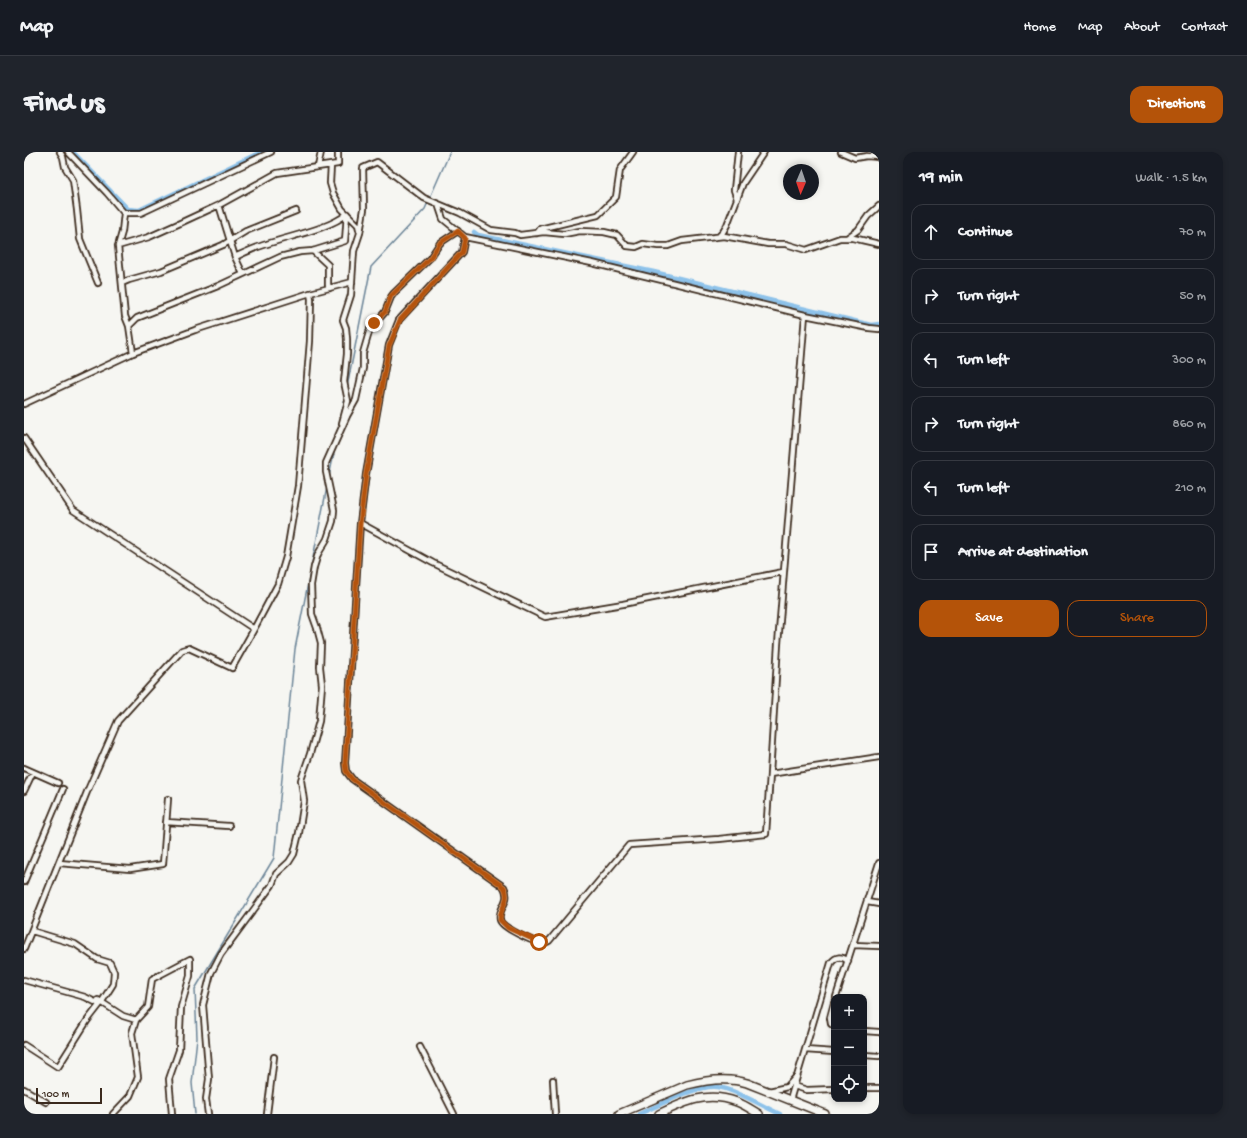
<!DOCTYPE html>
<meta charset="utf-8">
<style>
:root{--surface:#171b24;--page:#20242c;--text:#f1f3f6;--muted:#9ea1a6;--line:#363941;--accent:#b45309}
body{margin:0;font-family:"Gochi Hand",sans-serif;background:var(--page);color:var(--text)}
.controls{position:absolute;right:12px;bottom:12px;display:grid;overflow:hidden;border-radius:8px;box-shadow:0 2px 6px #0003}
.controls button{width:36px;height:36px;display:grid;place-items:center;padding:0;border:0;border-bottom:1px solid var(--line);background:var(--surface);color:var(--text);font:20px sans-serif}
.compass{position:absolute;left:759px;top:12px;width:36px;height:36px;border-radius:50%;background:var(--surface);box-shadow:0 2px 6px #0003;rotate:182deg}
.scale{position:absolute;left:12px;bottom:10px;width:66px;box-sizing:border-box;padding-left:4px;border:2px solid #3b2a1e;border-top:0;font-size:11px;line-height:14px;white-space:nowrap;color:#3b2a1e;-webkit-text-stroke:3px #f6f6f2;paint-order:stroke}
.stop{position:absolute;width:12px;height:12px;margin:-9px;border:3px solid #b45309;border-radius:50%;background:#fff}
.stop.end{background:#b45309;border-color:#fff;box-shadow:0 1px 4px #0008}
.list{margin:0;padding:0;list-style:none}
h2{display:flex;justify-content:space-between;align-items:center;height:52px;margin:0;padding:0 16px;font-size:17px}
h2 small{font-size:13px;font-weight:400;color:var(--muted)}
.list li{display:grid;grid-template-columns:26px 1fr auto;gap:12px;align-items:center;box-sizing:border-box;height:56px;margin:0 8px 8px;padding:0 8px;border:1px solid var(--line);border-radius:12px}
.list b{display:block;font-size:15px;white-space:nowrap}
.list em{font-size:13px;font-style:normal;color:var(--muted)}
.actions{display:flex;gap:8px;padding:12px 16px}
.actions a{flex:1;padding:9px 0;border:1px solid var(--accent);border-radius:12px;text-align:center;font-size:14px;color:var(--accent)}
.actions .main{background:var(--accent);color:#fff}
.icon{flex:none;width:22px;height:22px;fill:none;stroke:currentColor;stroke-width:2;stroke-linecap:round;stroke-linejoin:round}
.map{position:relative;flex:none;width:855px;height:962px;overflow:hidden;border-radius:12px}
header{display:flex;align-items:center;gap:24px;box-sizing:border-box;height:56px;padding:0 20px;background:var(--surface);border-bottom:1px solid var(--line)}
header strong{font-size:19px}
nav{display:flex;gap:22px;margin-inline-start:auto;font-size:14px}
.intro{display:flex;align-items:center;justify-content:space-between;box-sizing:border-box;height:96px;padding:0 24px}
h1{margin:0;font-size:28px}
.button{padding:10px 18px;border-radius:12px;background:var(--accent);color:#fff;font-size:14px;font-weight:700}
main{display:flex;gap:24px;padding:0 24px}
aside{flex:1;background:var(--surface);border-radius:12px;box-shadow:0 2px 6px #0003}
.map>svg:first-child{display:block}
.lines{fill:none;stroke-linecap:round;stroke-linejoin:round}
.stream{stroke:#6c8598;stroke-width:1.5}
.canal{stroke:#8dc2ea;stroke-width:4.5}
.street-casing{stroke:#3b2a1e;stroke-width:8}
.secondary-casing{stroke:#3b2a1e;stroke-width:10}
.street{stroke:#f6f6f2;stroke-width:4.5}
.secondary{stroke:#f6f6f2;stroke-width:7}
.route{stroke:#b45309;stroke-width:5}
</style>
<header>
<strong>Map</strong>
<nav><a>Home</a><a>Map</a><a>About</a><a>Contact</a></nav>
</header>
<div class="intro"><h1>Find us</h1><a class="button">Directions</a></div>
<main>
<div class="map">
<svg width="855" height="962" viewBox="0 0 855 962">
<rect width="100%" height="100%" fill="#f6f6f2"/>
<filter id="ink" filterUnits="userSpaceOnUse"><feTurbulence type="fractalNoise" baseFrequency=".025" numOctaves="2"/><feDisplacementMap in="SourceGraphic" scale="8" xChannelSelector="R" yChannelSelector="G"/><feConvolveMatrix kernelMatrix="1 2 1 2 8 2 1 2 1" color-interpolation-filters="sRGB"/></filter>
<g filter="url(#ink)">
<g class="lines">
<!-- stream -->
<path class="stream" d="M323 235 347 115 401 57 426 0
M315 278 321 245
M305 325 311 296
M171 962 168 931 173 886 171 837 250 706 271 497 303 335"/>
<!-- canal -->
<path class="canal" d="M49 0 104 57 115 58 237 0
M450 80 454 83 630 120 847 173 855 172
M615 962C634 954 674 932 694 935 713 938 738 954 756 962"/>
<defs>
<path id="street" d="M36 0 39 5 41 15 49 28 53 58 56 87 74 131
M44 0 83 41 100 61 98 80 94 94 101 164 105 174 109 201
M817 0 831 6 843 4 855 5
M307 13 314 12V0
M294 15 297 0
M713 47 719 31 740 0
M414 52 419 67 441 85 568 111 781 163 845 176 855 177
M195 53 211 105 219 122
M100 61H117L247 0
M336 81 340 57 339 16 353 10 400 46 436 61 467 78 491 81 496 83 520 80 540 82 556 79 580 80 593 83 603 94 612 95 619 92 634 94H644L658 89 700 84 744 92H762L782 98 816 86H829L855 92
M513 81 516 77 574 63 592 45 596 18 609 0
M696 83 699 80 703 73 713 47 710 38 714 0
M824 85 834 78 844 64 855 54
M94 94 125 85 154 72 195 53 253 21 307 13 306 31 309 41 318 57 334 73 336 81 330 99 327 143 319 168 322 176 323 187V202L320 230 324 249 318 271
M289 99 304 113V133L306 136
M211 105C222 100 232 95 243 92 266 84 305 77 323 62
M98 131 105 128 137 119 199 93 222 79 272 59
M105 174 113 166 194 134 256 105 276 100 289 99 321 89 323 62
M0 252 109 201 171 178 286 141 328 130
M0 286 49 358 230 477
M336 371 342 322 365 193 375 168 438 100 441 85
M759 420 599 452 521 465 409 411 336 371 321 611 322 619 328 627 480 735C488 750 473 756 476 768 478 776 508 789 516 791 520 791 522 791 525 789L605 693 695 687 742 682 746 622 855 605
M0 616 34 631
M746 622 754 492 781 163
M0 639 9 620
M142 670 205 674
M35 711 106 717 139 712 144 647
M0 730 39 637
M843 750 855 752
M829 793 855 794
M0 797 63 640 94 569 158 498 165 496 208 516 230 477 254 432 262 405 274 334 286 189 287 147 286 141
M0 828 61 845 73 851 74 848 99 864 112 868
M812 845 855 711
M810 851 806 866 807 872 810 874
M840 879 855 880
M0 893 34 915 63 869 77 851 89 832 90 820 86 811 73 807 51 792 8 779
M396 895 430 962
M781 898 810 900
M840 903 855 904
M529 928 531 962
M770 934 783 938 810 937
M840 936H855
M0 937 22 950
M745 939 763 935 771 926
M766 948 807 811C812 804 818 804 824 809
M89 962 106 944 114 925 108 881 112 868 124 855 128 827 166 807V824L157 855 155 898 145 927 148 962
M184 962 182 947 185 927 179 853 187 821 197 802 248 733 252 722 265 710 270 702 275 681 280 649 277 628 286 602 295 569 298 533 296 515 297 491 293 476 288 462 287 433 290 415 294 402 303 387 309 369 310 358 302 320V311L323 264 332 248 339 216V201L346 177 361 160 367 145 370 141 406 106 416 91 434 79
M243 962 250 905"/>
<path id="secondary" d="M595 962 663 933C682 928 704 925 723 931L801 962
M635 962C662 949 683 939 713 950 721 953 728 958 735 962"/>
</defs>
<!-- street casing -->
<use href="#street" class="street-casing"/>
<!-- secondary casing -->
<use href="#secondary" class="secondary-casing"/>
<!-- street -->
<use href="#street" class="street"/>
<!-- secondary -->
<use href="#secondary" class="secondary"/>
</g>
</g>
<g class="lines" filter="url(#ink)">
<!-- route -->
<path class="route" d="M350 171 361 160 367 144 370 141 406 106 416 91 434 79 441 86 438 100 376 168 365 194 342 322 336 372 321 611 322 619 328 627 480 735C487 748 476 755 476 768L484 776 515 790"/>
</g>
</svg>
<div class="controls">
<button>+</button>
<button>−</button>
<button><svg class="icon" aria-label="locate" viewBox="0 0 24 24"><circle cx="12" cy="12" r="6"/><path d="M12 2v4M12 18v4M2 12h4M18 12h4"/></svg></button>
</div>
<svg class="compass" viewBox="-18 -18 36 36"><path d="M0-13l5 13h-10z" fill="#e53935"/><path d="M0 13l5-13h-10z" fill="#9ea1a6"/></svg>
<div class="scale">100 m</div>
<div class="stop" style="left:515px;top:790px"></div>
<div class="stop end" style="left:350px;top:171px"></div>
</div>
<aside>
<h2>19 min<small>Walk · 1.5 km</small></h2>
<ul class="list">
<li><svg class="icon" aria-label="ahead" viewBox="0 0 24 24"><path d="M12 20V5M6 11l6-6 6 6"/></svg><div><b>Continue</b></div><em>70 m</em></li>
<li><svg class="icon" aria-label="right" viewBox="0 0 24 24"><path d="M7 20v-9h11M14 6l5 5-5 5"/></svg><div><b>Turn right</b></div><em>50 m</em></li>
<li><svg class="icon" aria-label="left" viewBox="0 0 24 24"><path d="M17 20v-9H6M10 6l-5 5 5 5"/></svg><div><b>Turn left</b></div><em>300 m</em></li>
<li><svg class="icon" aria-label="right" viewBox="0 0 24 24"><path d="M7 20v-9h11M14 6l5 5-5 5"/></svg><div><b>Turn right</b></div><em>860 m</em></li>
<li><svg class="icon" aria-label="left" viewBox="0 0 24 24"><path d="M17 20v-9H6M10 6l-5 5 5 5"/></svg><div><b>Turn left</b></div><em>210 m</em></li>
<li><svg class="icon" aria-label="arrive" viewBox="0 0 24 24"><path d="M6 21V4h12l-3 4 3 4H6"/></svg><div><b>Arrive at destination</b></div></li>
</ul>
<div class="actions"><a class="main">Save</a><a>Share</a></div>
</aside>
</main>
